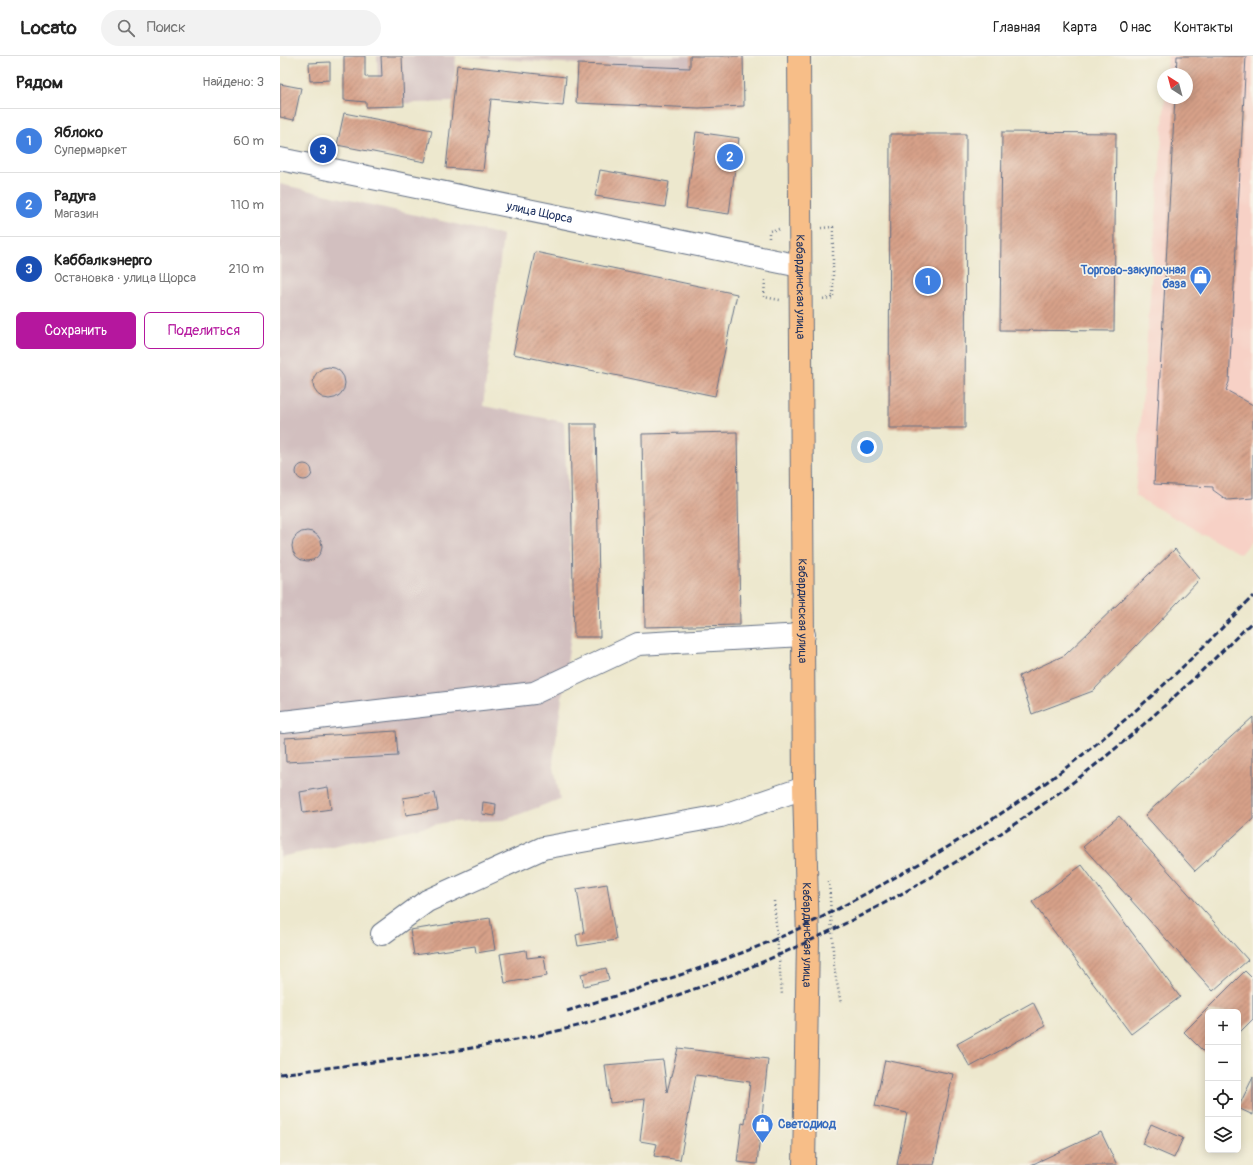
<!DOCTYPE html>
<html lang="ru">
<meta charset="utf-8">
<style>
:root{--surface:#fff;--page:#f2f2f2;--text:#222;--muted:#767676;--line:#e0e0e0;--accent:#b5179e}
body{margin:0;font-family:Pangolin,sans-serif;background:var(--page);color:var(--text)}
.controls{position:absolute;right:12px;bottom:12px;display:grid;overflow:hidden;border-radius:6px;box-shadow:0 2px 10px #0003}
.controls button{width:36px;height:36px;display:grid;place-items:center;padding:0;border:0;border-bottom:1px solid var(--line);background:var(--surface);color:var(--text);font:20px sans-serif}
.compass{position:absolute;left:877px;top:12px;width:36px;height:36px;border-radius:50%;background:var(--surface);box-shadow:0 2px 10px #0003;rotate:324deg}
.you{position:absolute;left:587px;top:391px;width:14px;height:14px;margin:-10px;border:3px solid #fff;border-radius:50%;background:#1a73e8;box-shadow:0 0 0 6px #1a73e833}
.badge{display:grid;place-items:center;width:26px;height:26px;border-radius:50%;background:var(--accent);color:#fff;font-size:13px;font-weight:700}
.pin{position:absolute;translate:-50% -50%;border:2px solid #fff;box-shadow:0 1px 4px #0006}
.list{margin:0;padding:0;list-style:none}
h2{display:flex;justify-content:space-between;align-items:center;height:52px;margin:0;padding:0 16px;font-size:17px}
h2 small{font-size:13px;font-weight:400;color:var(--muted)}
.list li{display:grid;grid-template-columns:26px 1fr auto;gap:12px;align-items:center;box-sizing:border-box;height:64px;padding:0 16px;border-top:1px solid var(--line)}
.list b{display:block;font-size:15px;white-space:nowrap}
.list p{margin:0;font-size:13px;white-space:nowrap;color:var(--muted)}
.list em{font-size:13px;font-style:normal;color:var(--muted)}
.actions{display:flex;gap:8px;padding:12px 16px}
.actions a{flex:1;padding:9px 0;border:1px solid var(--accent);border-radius:6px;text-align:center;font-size:14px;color:var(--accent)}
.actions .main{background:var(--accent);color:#fff}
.icon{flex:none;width:22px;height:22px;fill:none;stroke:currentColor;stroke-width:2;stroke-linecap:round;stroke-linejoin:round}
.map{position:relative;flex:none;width:973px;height:1109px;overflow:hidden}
header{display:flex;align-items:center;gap:24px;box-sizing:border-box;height:56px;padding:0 20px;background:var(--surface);border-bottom:1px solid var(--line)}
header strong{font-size:19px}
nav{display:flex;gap:22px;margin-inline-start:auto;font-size:14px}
.search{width:280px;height:36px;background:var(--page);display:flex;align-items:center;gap:10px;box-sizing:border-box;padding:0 14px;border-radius:22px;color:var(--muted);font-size:15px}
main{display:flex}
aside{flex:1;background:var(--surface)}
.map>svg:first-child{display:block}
.built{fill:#f7d1c6}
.industrial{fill:#d2bfbf}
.building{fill:url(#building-hatch)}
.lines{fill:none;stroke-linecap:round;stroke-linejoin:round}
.minor-casing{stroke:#647085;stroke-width:24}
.major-casing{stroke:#647085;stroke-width:24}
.path{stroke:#647085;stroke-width:2.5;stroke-dasharray:1 3;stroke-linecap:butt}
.minor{stroke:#fff;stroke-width:22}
.major{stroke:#f7be88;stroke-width:22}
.rail{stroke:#1b2f5e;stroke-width:3;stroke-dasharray:6 3;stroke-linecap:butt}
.labels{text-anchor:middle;stroke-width:3.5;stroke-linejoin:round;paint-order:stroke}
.street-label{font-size:12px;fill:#1b2f5e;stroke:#f7f3e8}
.shop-label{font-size:12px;font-weight:bold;fill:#366cbe;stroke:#f7f3e8;text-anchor:end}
</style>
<header>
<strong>Locato</strong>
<div class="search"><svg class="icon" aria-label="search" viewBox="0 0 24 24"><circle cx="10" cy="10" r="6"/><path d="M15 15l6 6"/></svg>Поиск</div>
<nav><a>Главная</a><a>Карта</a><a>О нас</a><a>Контакты</a></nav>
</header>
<main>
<aside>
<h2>Рядом<small>Найдено: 3</small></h2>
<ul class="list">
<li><span class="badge" style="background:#3f7fe0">1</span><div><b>Яблоко</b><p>Супермаркет</p></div><em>60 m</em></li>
<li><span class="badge" style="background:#3f7fe0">2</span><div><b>Радуга</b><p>Магазин</p></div><em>110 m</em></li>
<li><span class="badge" style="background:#1a4fb4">3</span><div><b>Каббалкэнерго</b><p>Остановка · улица Щорса</p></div><em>210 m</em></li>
</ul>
<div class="actions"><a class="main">Сохранить</a><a>Поделиться</a></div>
</aside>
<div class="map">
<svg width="973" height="1109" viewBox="0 0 973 1109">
<defs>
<pattern id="building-hatch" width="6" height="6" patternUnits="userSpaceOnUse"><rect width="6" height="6" fill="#d7a189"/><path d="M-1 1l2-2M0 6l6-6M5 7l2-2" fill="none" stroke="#ae8473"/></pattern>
</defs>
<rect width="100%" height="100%" fill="#f7f3e8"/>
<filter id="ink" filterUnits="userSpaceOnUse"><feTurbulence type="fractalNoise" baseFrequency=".025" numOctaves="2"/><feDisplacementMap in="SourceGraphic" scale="8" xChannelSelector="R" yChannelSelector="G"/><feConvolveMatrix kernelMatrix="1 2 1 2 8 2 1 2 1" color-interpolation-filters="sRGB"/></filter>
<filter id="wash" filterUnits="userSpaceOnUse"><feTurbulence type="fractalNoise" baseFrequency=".012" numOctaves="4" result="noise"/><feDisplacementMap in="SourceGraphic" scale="16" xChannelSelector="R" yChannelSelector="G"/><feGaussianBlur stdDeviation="0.9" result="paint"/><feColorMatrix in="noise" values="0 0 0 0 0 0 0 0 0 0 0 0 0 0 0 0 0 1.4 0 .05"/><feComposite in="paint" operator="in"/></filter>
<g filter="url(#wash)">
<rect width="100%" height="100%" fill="#ede8ce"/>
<!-- built -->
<path class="built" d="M888 0H973V483L960 498 855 440 885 42H907V18H887Z"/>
<!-- industrial -->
<path class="industrial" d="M97 0H463L464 50 419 52 296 47 298 8 176 0 173 46 99 48Z
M0 128 223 179 203 350 284 366 293 565 273 706 280 743 224 764 167 766 0 801Z"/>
<g id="blocks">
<!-- building -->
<path class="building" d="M64 0H85V21H102L101 0H122L124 50 86 51V46L64 44Z
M410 0H463L464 50 419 52 296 47 298 8 410 12Z
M897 0H966L949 326 946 334 973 349V442L947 444 933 434V431L874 428 895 42H907V18H896Z
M50 6V24L30 25 29 7Z
M177 9 286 21 283 50 211 43 203 115 166 112Z
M0 28 21 32 14 64 0 61Z
M64 57 152 74 145 106 57 89Z
M416 76 459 82 449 158 406 152Z
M722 76 836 77 834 275 720 274Z
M610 78H686L685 372H609Z
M320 114 389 126 385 151 315 140Z
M255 196 457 238 435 340 233 298Z
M33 327a16 16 0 1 1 32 0a16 16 0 1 1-32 0Z
M290 368H316L320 581H294Z
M457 376 460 569 365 571 362 378Z
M16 416a8 8 0 1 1 16 0a8 8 0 1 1-16 0Z
M12 490a15 15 0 1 1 30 0a15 15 0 1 1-30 0Z
M895 493 920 523 813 635 752 658 739 620 785 599Z
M973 661V763L915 815 865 759Z
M116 675 118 700 6 706 5 682Z
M48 731 51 753 23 757 20 736Z
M155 737 158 754 126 759 123 742Z
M203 746 216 748 215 760 202 758Z
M839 760 968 904 933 935 803 791Z
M802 809 900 941 851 978 752 846Z
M327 828 336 884 298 890 296 879 304 877 297 833Z
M210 862 215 894 196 897 195 890 134 899 130 874Z
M246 894 247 902 264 900 267 920 225 927 220 898Z
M326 912 329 924 304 930 301 918Z
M965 915 973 923V963L958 978V956H928V1000L904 976Z
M753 946 765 970 690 1011 677 988Z
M398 992 488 1003 477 1108 457 1106 462 1067 465 1068 470 1026 416 1019 400 1104 374 1100 377 1088 360 1085 365 1043 330 1047 325 1009 383 1004 387 1036Z
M605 1004 673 1018 654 1109H617L627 1057 595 1050Z
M973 1021V1059L958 1052Z
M871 1068 903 1082 894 1102 862 1088Z
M821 1076 837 1109H751Z"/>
</g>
</g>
<g filter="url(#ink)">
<use href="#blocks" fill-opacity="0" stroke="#647085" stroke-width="1"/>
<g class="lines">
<defs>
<g id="minor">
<path id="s1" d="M0 103 520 210"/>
<path d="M3 666 254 637 358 588 524 579"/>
<path d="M102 878 147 845 263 792 441 760 524 732"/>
</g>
<g id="major">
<path id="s2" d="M519 0 524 732 528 885 524 1109"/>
</g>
</defs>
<!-- minor casing -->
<use href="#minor" class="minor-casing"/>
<!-- major casing -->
<use href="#major" class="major-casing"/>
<!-- path -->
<path class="path" d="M541 172 553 171V242L541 243
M489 182V175L499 173
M485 224 484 241 500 244
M549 825 554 911 561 948
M494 845 502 939"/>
<!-- minor -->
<use href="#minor" class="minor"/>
<!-- major -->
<use href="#major" class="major"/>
<!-- rail -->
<path class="rail" d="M287 955C357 933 428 912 496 883 533 867 569 847 605 827 681 785 755 739 822 683 876 639 925 590 973 540
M0 1018C105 1004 213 994 316 965 485 917 647 835 788 730 854 681 914 623 973 565"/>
</g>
</g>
<!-- icons -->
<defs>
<symbol id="shop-pin" viewBox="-11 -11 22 30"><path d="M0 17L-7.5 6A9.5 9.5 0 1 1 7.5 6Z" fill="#3f7fe0" stroke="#f7f3e8"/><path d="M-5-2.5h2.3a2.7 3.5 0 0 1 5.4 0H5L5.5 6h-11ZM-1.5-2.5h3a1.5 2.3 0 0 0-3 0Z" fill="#fff"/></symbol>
</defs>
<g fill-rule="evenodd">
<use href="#shop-pin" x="908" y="208" width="25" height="34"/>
<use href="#shop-pin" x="470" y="1056" width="25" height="34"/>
</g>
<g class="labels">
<!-- street labels -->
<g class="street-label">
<text dy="4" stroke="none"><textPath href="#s1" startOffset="265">улица Щорса</textPath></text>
<text dy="4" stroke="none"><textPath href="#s2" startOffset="231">Кабардинская улица</textPath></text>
<text dy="4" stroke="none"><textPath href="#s2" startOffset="555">Кабардинская улица</textPath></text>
<text dy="4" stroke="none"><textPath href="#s2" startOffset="879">Кабардинская улица</textPath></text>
</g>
<!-- shop labels -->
<g class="shop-label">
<text x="906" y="218">Торгово-закупочная<tspan x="906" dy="14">база</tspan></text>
<text x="498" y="1072" text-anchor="start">Светодиод</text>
</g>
</g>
</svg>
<div class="controls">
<button>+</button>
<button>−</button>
<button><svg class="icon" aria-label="locate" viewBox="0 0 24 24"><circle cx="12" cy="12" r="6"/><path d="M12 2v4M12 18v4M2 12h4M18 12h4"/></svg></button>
<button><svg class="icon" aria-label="layers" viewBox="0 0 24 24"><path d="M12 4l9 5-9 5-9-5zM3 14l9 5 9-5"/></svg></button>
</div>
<svg class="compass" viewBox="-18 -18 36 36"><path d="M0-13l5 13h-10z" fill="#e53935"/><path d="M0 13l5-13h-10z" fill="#767676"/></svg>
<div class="you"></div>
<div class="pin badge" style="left:648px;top:225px;background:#3f7fe0">1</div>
<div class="pin badge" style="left:450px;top:101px;background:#3f7fe0">2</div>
<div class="pin badge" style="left:43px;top:94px;background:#1a4fb4">3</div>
</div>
</main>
